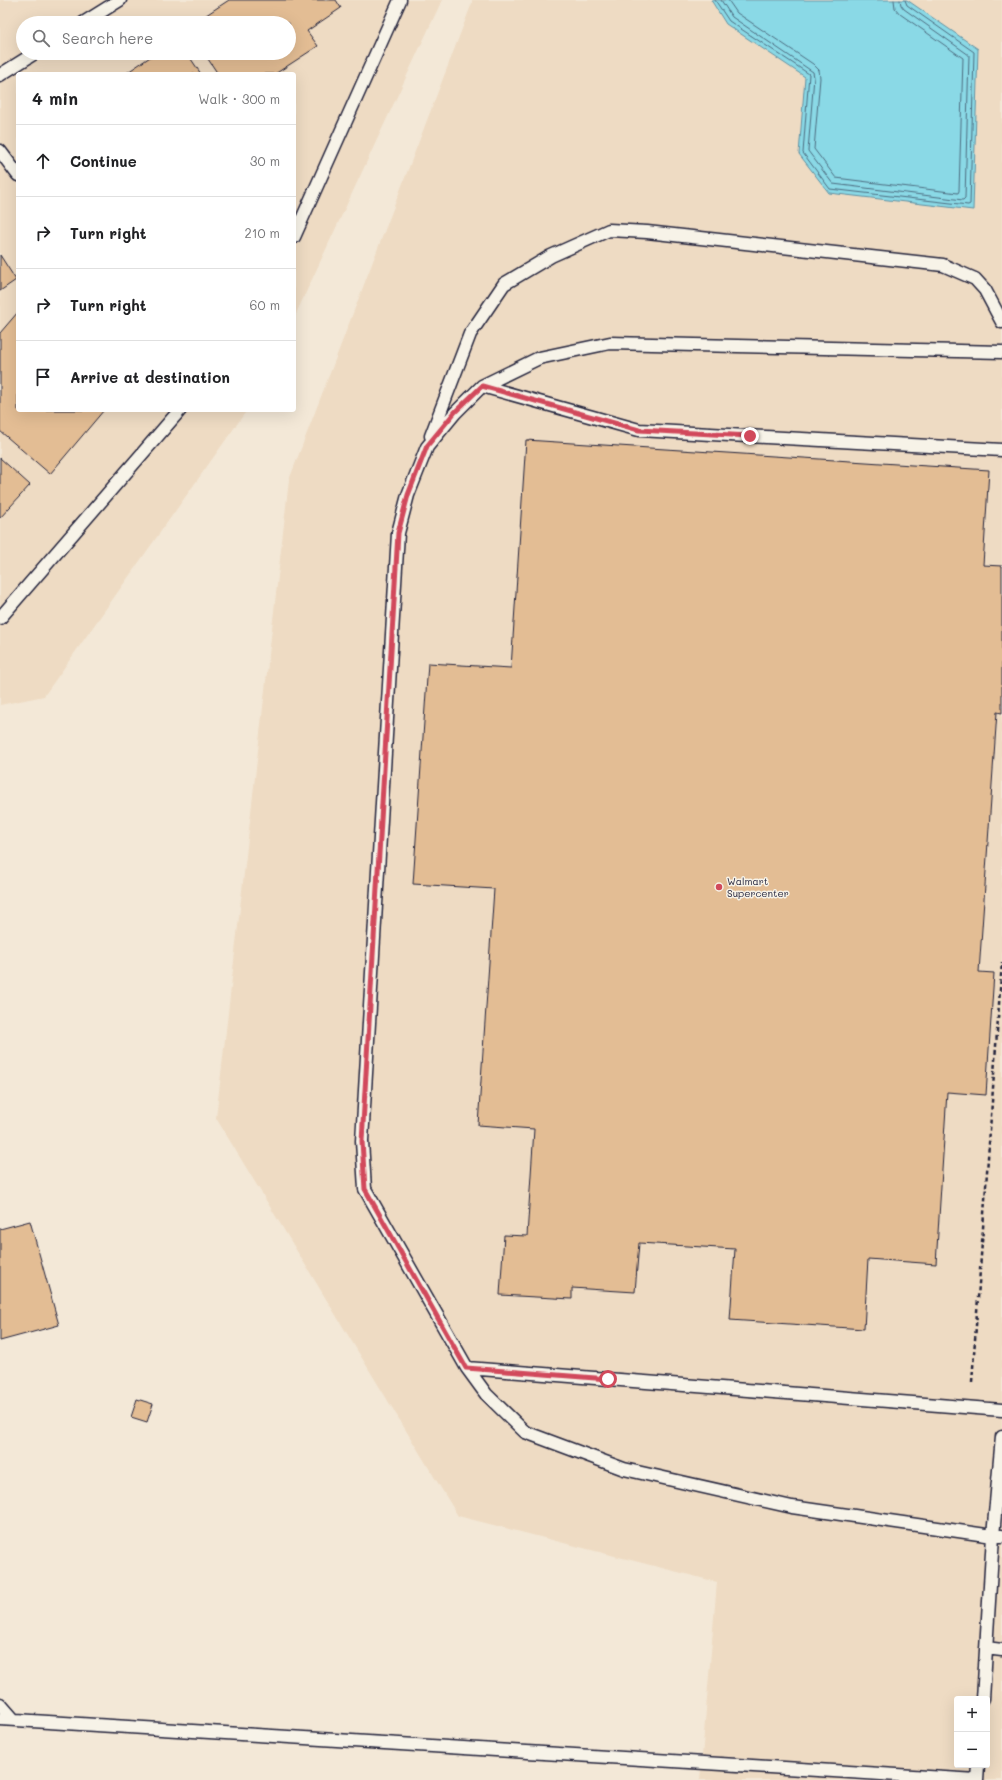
<!DOCTYPE html>
<meta charset="utf-8">
<style>
:root{--surface:#fff;--page:#f6f6f6;--text:#202124;--muted:#757577;--line:#e0e0e0}
body{margin:0;font-family:Mali,sans-serif;background:var(--page);color:var(--text)}
.controls{position:absolute;right:12px;bottom:12px;display:grid;overflow:hidden;border-radius:4px;box-shadow:0 4px 16px #0002}
.controls button{width:36px;height:36px;display:grid;place-items:center;padding:0;border:0;border-bottom:1px solid var(--line);background:var(--surface);color:var(--text);font:20px sans-serif}
.stop{position:absolute;width:12px;height:12px;margin:-9px;border:3px solid #d1495b;border-radius:50%;background:#fff}
.stop.end{background:#d1495b;border-color:#fff;box-shadow:0 1px 4px #0008}
.list{margin:0;padding:0;list-style:none}
h2{display:flex;justify-content:space-between;align-items:center;height:52px;margin:0;padding:0 16px;font-size:17px}
h2 small{font-size:13px;font-weight:400;color:var(--muted)}
.list li{display:grid;grid-template-columns:26px 1fr auto;gap:12px;align-items:center;box-sizing:border-box;height:72px;padding:0 16px;border-top:1px solid var(--line)}
.list b{display:block;font-size:15px;white-space:nowrap}
.list em{font-size:13px;font-style:normal;color:var(--muted)}
.icon{flex:none;width:22px;height:22px;fill:none;stroke:currentColor;stroke-width:2;stroke-linecap:round;stroke-linejoin:round}
.map{position:relative;flex:none;width:1002px;height:1780px;overflow:hidden}
.search{position:absolute;background:var(--surface);box-shadow:0 4px 16px #0002;left:16px;top:16px;width:280px;height:44px;display:flex;align-items:center;gap:10px;box-sizing:border-box;padding:0 14px;border-radius:22px;color:var(--muted);font-size:15px}
.panel{position:absolute;background:var(--surface);box-shadow:0 4px 16px #0002;left:16px;top:72px;width:280px;height:340px;border-radius:4px}
.map>svg:first-child{display:block}
.built{fill:#eedbc3;fill-rule:evenodd}
.water{fill:#8ad9e6;stroke:#6090a2}
.lines{fill:none;stroke-linecap:round;stroke-linejoin:round}
.shore{stroke:#4c6b7f;stroke-width:1}
.building{fill:#e3bd94;stroke:#22223b}
.lane-casing{stroke:#22223b;stroke-width:15}
.path{stroke:#22223b;stroke-width:2.5;stroke-dasharray:4 3;stroke-linecap:butt}
.lane{stroke:#f7f3e8;stroke-width:12}
.route{stroke:#d1495b;stroke-width:5}
.poi-dot{fill:#d1495b;stroke:#f7f3e8;stroke-width:1.5}
.labels{text-anchor:middle;stroke-width:3;stroke-linejoin:round;paint-order:stroke}
.poi-label{font-size:10px;fill:#22223b;stroke:#f7f3e8;text-anchor:start}
</style>
<div class="map">
<svg width="1002" height="1780" viewBox="0 0 1002 1780">
<rect width="100%" height="100%" fill="#f3e8d7"/>
<filter id="ink" filterUnits="userSpaceOnUse"><feTurbulence type="fractalNoise" baseFrequency=".025" numOctaves="2"/><feDisplacementMap in="SourceGraphic" scale="8" xChannelSelector="R" yChannelSelector="G"/><feConvolveMatrix kernelMatrix="1 2 1 2 8 2 1 2 1" color-interpolation-filters="sRGB"/></filter>
<g filter="url(#ink)">
<!-- built -->
<path class="built" d="M0 0H442L294 318V74H18V410H247L44 696 0 705ZM23 23H289V53H23Z
M472 0H1002V1780H700L717 1582 458 1516 216 1118 289 480 472 3ZM957 1699H987V1765H957Z"/>
<!-- water -->
<path class="water" d="M711 0H907L978 49 973 210 829 193 799 154 805 77 726 24Z"/>
<g class="lines">
<!-- shore -->
<path class="shore" d="M715 0 729 21 809 74 803 153 830 189 968 205 970 204 974 52 907 5 905 0
M721 0 732 17 813 72 814 77 808 151 833 184 963 200 965 198 969 55 904 9 901 5 900 0
M728 0 737 13 813 64 819 70 820 78 814 149 836 178 958 193 959 191 963 58 900 14 895 8 894 0"/>
</g>
<!-- building -->
<path class="building" d="M229 0H336L341 8 307 31 318 46 275 74H218L204 53H289V23H194Z
M156 53H187L201 74H125Z
M0 255 16 280 0 291Z
M18 312V410H104L50 474 0 431V333Z
M526 440 989 470 983 565 1002 566V713L997 712 979 972 994 973 986 1095 947 1092 936 1264 868 1259 864 1329 730 1320 735 1249 639 1243 635 1292 572 1288V1299L500 1295 504 1235 527 1236 534 1129 478 1125 494 889 413 884 428 663 511 668Z
M0 458 30 485 0 518Z
M30 1221 59 1325 0 1341V1229Z
M137 1399 153 1404 147 1422 131 1417Z"/>
<g class="lines">
<defs>
<path id="lane" d="M83 23 120 0
M0 75 35 53
M0 151 18 175
M294 237 400 0
M1002 352 610 343 539 358 482 386 455 413 427 447 408 495 398 533 362 1141 365 1189 467 1368 486 1394 525 1432 624 1469 792 1507 993 1536H1002
M482 386 639 430 1002 450
M431 436 470 334 504 284 551 256 609 230 647 232 943 265 975 279 985 290 1002 322
M0 618 180 410
M467 1368 1002 1410
M986 1648 1002 1650
M983 1699 993 1536 1002 1437
M0 1704 14 1720
M0 1719 977 1780
M977 1780 978 1765"/>
</defs>
<!-- lane casing -->
<use href="#lane" class="lane-casing"/>
<!-- path -->
<path class="path" d="M972 1382 1002 962"/>
<!-- lane -->
<use href="#lane" class="lane"/>
</g>
</g>
<g class="lines" filter="url(#ink)">
<!-- route -->
<path class="route" d="M608 1379 466 1368 365 1189 362 1141 398 533 408 495 427 446 455 412 482 386 639 430 750 436"/>
</g>
<!-- markers -->
<circle class="poi-dot" cx="719" cy="887" r="4"/>
<g class="labels">
<!-- poi labels -->
<g class="poi-label">
<text x="727" y="885">Walmart<tspan x="727" dy="12">Supercenter</tspan></text>
</g>
</g>
</svg>
<div class="controls">
<button>+</button>
<button>−</button>
</div>
<div class="stop" style="left:608px;top:1379px"></div>
<div class="stop end" style="left:750px;top:436px"></div>
<div class="search"><svg class="icon" aria-label="search" viewBox="0 0 24 24"><circle cx="10" cy="10" r="6"/><path d="M15 15l6 6"/></svg>Search here</div>
<section class="panel">
<h2>4 min<small>Walk · 300 m</small></h2>
<ul class="list">
<li><svg class="icon" aria-label="ahead" viewBox="0 0 24 24"><path d="M12 20V5M6 11l6-6 6 6"/></svg><div><b>Continue</b></div><em>30 m</em></li>
<li><svg class="icon" aria-label="right" viewBox="0 0 24 24"><path d="M7 20v-9h11M14 6l5 5-5 5"/></svg><div><b>Turn right</b></div><em>210 m</em></li>
<li><svg class="icon" aria-label="right" viewBox="0 0 24 24"><path d="M7 20v-9h11M14 6l5 5-5 5"/></svg><div><b>Turn right</b></div><em>60 m</em></li>
<li><svg class="icon" aria-label="arrive" viewBox="0 0 24 24"><path d="M6 21V4h12l-3 4 3 4H6"/></svg><div><b>Arrive at destination</b></div></li>
</ul>
</section>
</div>
